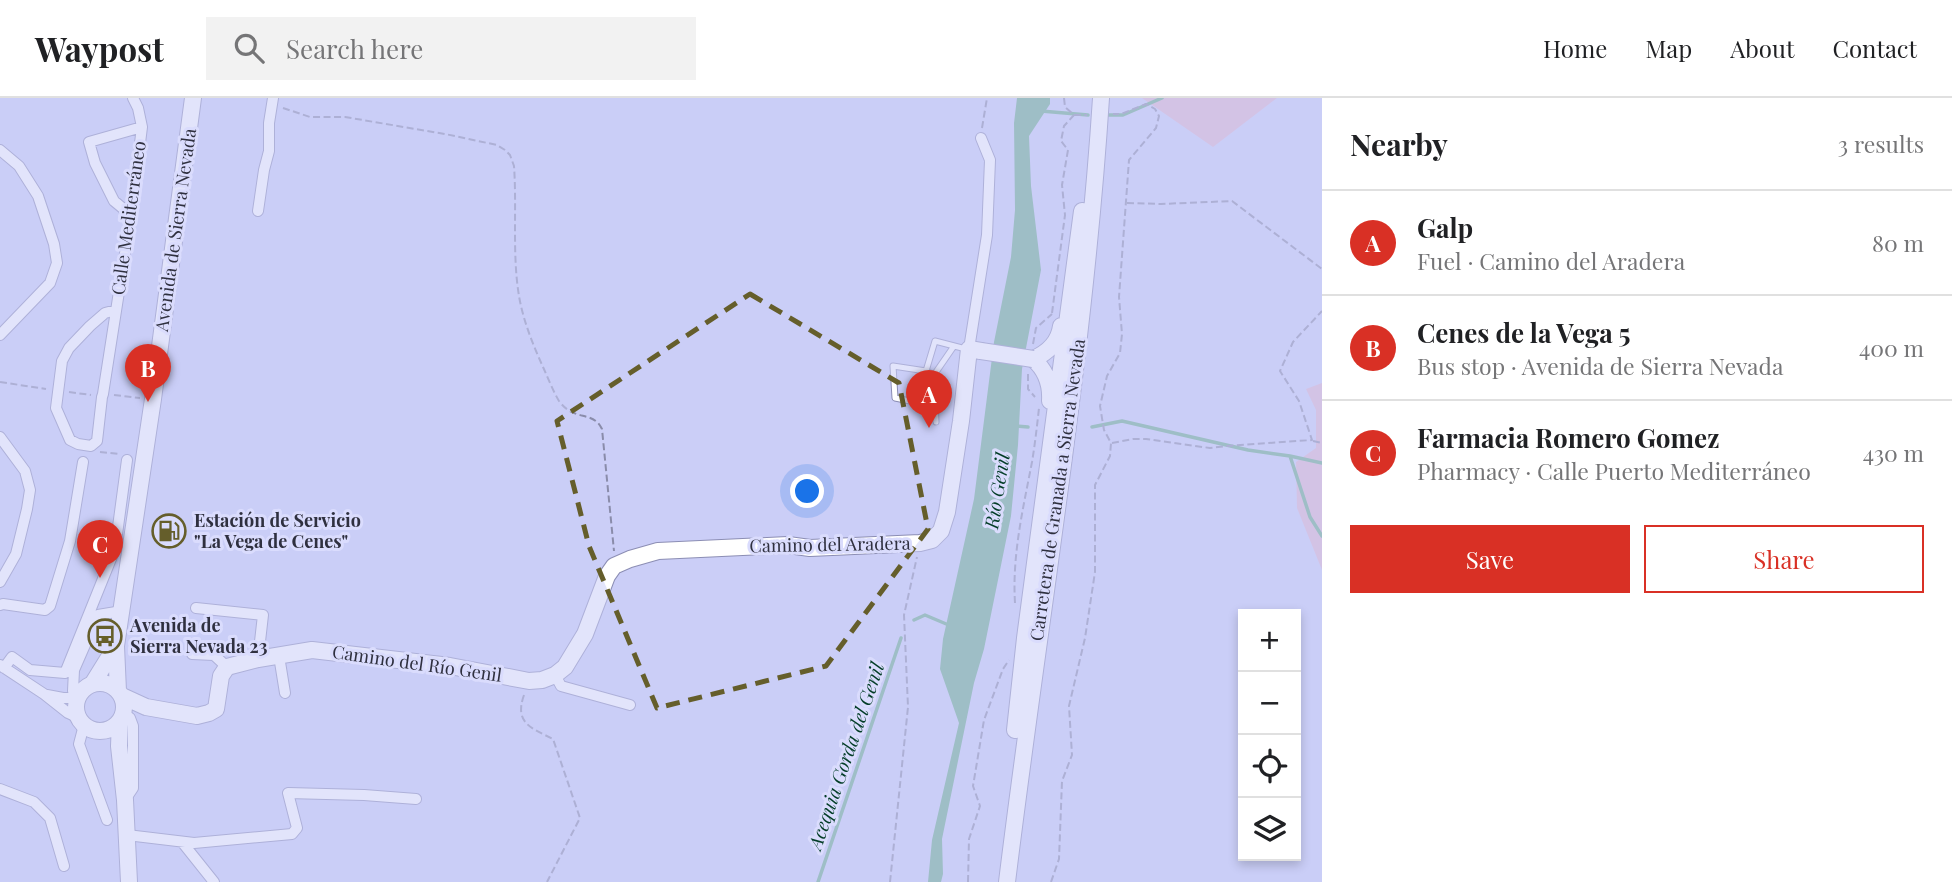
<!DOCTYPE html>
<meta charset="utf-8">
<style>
:root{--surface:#fff;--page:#f2f2f2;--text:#202124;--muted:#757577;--line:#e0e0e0;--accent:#d93025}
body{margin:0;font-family:"Playfair Display",serif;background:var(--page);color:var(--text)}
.controls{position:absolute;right:21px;bottom:21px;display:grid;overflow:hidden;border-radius:0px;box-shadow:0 4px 10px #0003}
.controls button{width:63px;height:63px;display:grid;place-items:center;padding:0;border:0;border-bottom:2px solid var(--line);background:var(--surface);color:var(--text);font:35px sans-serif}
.you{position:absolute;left:808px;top:394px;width:24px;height:24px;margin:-18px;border:5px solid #fff;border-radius:50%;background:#1a73e8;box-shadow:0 0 0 10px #1a73e833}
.badge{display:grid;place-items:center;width:46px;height:46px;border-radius:50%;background:var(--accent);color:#fff;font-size:23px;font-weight:700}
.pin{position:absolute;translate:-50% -58px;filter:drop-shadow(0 2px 4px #0008)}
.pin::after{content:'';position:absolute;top:37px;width:24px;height:21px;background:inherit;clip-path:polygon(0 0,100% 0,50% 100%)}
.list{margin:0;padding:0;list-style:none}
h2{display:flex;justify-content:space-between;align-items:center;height:91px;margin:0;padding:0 28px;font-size:30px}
h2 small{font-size:23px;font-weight:400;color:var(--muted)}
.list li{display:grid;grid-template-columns:46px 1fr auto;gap:21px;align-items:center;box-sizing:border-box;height:105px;padding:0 28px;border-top:2px solid var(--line)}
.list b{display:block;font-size:26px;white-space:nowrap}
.list p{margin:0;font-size:23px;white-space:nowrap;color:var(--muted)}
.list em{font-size:23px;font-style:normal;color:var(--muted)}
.actions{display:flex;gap:14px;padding:21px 28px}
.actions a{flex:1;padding:16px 0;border:2px solid var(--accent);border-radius:0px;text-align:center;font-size:24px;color:var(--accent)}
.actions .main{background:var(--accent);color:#fff}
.icon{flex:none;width:38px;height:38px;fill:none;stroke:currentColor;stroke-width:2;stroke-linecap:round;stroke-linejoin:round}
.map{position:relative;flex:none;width:1322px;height:784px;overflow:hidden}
header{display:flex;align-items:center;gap:42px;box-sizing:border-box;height:98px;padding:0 35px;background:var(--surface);border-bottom:2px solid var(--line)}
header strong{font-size:33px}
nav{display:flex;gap:38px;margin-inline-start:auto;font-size:24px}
.search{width:490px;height:63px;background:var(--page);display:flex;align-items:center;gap:18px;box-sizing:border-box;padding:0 24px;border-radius:0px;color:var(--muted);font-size:26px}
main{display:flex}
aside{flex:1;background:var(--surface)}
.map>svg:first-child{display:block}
.green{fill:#deb7ce}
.water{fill:#69ab8b}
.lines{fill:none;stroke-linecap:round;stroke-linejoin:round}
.stream{stroke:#69ab8b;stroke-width:3.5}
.lane-casing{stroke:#8c8eb4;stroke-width:7}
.street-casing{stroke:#8c8eb4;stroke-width:12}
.secondary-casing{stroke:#8c8eb4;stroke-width:18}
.path{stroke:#8a8caa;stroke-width:2;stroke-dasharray:7 3.5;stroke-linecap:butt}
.lane{stroke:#fff;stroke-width:5}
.street{stroke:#fff;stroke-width:10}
.secondary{stroke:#fff;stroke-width:16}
.secondary-bridge-casing{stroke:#8c8eb4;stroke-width:18;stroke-linecap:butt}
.secondary-bridge{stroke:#fff;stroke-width:16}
.marked{fill:none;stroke:#655e2b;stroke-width:5;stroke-dasharray:14 9;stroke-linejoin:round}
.labels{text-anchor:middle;stroke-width:6;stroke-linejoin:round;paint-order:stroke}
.street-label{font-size:18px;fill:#2f303f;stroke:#dadcfd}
.poi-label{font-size:18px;font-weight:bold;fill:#2f303f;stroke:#dadcfd;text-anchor:start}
.water-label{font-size:19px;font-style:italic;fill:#033d27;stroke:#dadcfd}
</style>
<header>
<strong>Waypost</strong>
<div class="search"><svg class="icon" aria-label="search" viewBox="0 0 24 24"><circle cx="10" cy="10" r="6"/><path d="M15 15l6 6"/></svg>Search here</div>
<nav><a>Home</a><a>Map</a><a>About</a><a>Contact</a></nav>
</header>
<main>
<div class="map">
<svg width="1322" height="784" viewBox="0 0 1322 784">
<rect width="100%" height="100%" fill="#cbcef7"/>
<!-- green -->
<path class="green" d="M1142 0H1277L1213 49Z
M1322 285V472L1297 410 1296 364 1316 350V312L1306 291Z"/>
<!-- water -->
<path class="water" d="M1017 0H1050V6L1029 38 1031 88 1041 172 1022 271 1018 347 1011 418 984 551 974 585 942 741 943 776 941 784H928L932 742 959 625 940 571 943 541 974 401 994 244 1011 159 1015 112 1014 25Z"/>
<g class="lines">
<!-- stream -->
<path class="stream" d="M1041 13 1088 17
M1108 17H1123L1162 0
M1016 328 1028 329
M1092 329 1122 323 1248 352 1290 358 1322 365
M1290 358 1310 419 1322 438
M914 522 925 517 951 528
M818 784 901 540"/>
<defs>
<path id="lane" d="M954 248 934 277 926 273 935 243 966 251
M893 268 926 273 915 304 895 300Z
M934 277 936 324
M915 304 916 307 936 311"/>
<path id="street" d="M0 52 19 68 38 98 54 146 57 165 50 185 0 237
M258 113 264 72 269 53V25L273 0
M131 117 114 103 95 65 89 44 142 29
M116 212 105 215 90 228 69 250 62 263 56 310 70 342 78 346 91 348 97 343 102 299 103 296 131 117 142 29 138 10 133 0
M969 251 987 137 990 62 981 40
M0 339 25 373 30 392 27 411 16 456 0 484
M0 507 3 506 45 512 50 508 70 443 83 364
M196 510 263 517 258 561
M192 556 214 557 227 569
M279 558 285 595
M0 567 44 596 68 615 77 619
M4 570 12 559 30 572 65 575 115 451 127 362
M555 577 561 588 630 607
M47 597 63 600H77
M77 597 73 593 74 572 98 517 122 513
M124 616 130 620 133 628V690L125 702
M84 627 79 646 107 722
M0 691 34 704 50 720 64 768
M127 737 194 745 292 736 297 730 288 695 364 697 416 701
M182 744 214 784"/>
<path id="secondary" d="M1050 303C1051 286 1046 272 1033 261 1047 255 1059 244 1061 228
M93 585 116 548
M76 609a24 24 0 1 1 48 0a24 24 0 1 1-48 0Z
M118 593 116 548 153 301 193 0
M122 598 146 609 197 618 209 615 216 611 221 578 227 569 258 561 312 552 450 568 529 583 542 582 555 577 565 569 585 536 607 478 614 468 630 461 658 453 788 447 810 450 920 445 932 442 941 433 947 414 961 323 969 251 981 253
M120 623 119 648 125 702 129 784
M1015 632 1025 540 1082 113
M1007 784C1039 523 1084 263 1101 0"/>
</defs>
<!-- lane casing -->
<use href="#lane" class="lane-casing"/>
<!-- street casing -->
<use href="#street" class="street-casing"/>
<!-- secondary casing -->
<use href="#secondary" class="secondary-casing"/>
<!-- path -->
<path class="path" d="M1064 0 1065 9 1074 17H1087
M283 10 310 19H345L445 36 497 47 505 52 510 57 514 68C517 110 512 156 519 198 523 222 533 247 543 269 548 280 553 293 559 303 574 324 593 312 602 331L614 453
M982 30 987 0
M1127 105 1161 106 1232 103 1322 171
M1052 215 1065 117 1062 87 1068 52 1061 43 1064 28 1074 17
M1033 246 1036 230 1052 216
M1028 276V291L1035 299
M0 284 46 291
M69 294 91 297
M114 297 140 300
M1313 343 1322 345
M1112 345 1133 341H1146L1210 350 1227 348 1312 342 1299 303 1280 273 1293 244 1322 213
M100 354 119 356
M1015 505C1012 457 1023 411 1032 364 1035 346 1037 328 1039 310
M524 597C514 625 531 630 553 641L580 720 547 784
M890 784 908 609 904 517 917 459
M968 784 969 741 980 708 973 688 984 622 1003 571 1009 562
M1051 784 1059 761 1062 683 1072 657 1069 608 1085 540 1095 474V387L1110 358 1111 345 1104 332 1100 308 1107 278 1120 255 1122 236 1119 199 1129 62 1156 30 1159 18 1155 11 1146 6 1121 16H1113"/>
<!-- lane -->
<use href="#lane" class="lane"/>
<!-- street -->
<use href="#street" class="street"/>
<!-- secondary -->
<use href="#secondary" class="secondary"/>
<defs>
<path id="secondary-bridge" d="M981 253 1033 261"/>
</defs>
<!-- secondary-bridge casing -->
<use href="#secondary-bridge" class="secondary-bridge-casing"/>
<!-- secondary-bridge -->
<use href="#secondary-bridge" class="secondary-bridge"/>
</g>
<!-- marked area -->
<path d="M0 0H1322V784H0ZM750 196 899 285 928 431 826 568 657 610 589 448 557 323Z" fill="#cbcef7" fill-opacity=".55" fill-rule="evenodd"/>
<path class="marked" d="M750 196 899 285 928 431 826 568 657 610 589 448 557 323Z"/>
<!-- icons -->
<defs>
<symbol id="fuel-ring" viewBox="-11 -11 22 22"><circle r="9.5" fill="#dadcfd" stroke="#655e2b" stroke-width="1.5"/><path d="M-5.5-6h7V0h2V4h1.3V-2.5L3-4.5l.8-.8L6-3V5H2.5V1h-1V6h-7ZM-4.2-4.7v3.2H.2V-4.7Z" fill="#655e2b"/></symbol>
<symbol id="bus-ring" viewBox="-11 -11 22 22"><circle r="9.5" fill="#dadcfd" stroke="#655e2b" stroke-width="1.5"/><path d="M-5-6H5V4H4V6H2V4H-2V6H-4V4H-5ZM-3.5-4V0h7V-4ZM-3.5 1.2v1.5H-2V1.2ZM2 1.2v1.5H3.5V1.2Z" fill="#655e2b"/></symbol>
</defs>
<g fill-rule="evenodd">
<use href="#fuel-ring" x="150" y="414" width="38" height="38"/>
<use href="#bus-ring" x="86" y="519" width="38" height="38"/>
</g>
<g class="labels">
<!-- street labels -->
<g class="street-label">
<text transform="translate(129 120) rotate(-82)" y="6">Calle Mediterráneo</text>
<text transform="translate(176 132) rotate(-82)" y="6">Avenida de Sierra Nevada</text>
<text transform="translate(1058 392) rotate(-82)" y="6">Carretera de Granada a Sierra Nevada</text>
<text transform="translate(830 447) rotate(-1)" y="6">Camino del Aradera</text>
<text transform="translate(417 566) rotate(8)" y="6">Camino del Río Genil</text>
</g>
<!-- poi labels -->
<g class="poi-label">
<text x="194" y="429">Estación de Servicio<tspan x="194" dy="21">"La Vega de Cenes"</tspan></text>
<text x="130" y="534">Avenida de<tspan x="130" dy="21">Sierra Nevada 23</tspan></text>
</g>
<!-- water labels -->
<g class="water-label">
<text transform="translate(997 393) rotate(-81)" y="7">Río Genil</text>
<text transform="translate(846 658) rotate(-71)" y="7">Acequia Gorda del Genil</text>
</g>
</g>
</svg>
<div class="controls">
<button>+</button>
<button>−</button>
<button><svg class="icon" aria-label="locate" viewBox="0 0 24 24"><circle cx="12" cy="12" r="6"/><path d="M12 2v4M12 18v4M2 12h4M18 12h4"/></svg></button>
<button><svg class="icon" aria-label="layers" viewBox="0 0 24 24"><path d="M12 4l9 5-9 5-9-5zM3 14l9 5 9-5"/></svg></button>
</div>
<div class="you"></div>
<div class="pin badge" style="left:929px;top:330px">A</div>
<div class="pin badge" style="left:148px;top:304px">B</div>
<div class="pin badge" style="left:100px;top:480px">C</div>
</div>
<aside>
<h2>Nearby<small>3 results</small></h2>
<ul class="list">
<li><span class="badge">A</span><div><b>Galp</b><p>Fuel · Camino del Aradera</p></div><em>80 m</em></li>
<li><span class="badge">B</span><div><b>Cenes de la Vega 5</b><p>Bus stop · Avenida de Sierra Nevada</p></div><em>400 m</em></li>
<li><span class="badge">C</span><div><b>Farmacia Romero Gomez</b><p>Pharmacy · Calle Puerto Mediterráneo</p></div><em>430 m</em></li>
</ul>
<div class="actions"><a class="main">Save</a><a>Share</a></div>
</aside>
</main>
